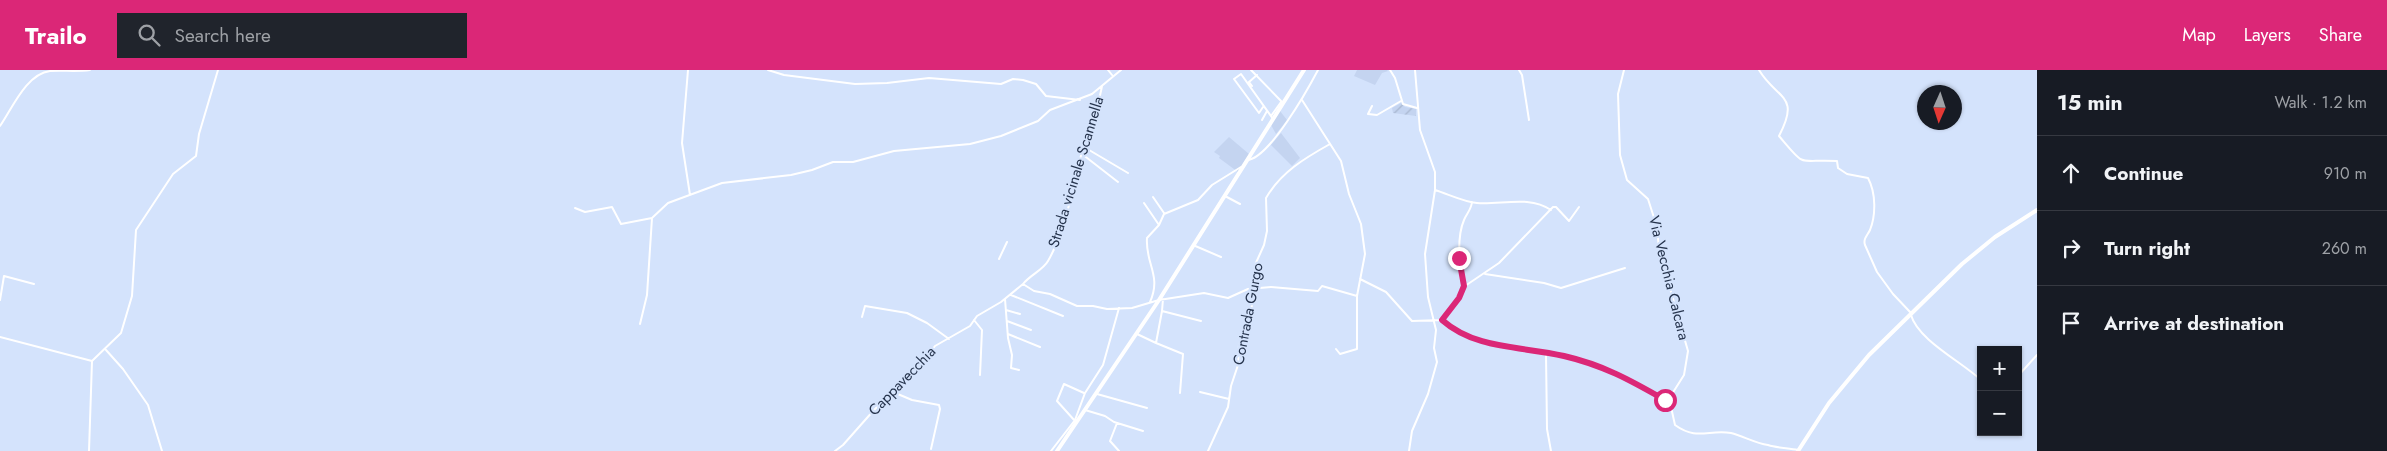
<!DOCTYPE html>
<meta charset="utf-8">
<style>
:root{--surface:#171b24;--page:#20242c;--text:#f1f3f6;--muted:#9ea1a6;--line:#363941;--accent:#db2777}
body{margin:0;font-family:Jost,sans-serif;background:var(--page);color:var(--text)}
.controls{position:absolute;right:15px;bottom:15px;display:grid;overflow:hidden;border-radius:0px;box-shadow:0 1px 4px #0004}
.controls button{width:45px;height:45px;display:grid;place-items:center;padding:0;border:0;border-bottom:1px solid var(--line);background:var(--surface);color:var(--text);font:25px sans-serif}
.compass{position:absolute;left:1917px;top:15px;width:45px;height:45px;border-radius:50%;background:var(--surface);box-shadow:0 1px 4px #0004;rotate:183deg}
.stop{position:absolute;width:15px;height:15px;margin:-11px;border:4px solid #db2777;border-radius:50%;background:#fff}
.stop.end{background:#db2777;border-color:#fff;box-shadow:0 1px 5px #0008}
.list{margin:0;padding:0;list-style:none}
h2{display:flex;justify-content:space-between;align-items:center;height:65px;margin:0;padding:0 20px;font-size:21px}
h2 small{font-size:16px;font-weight:400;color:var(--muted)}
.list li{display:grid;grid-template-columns:32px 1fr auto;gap:15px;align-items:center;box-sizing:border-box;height:75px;padding:0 20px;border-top:1px solid var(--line)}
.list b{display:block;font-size:19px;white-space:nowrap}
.list em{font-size:16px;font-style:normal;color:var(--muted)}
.icon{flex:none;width:28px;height:28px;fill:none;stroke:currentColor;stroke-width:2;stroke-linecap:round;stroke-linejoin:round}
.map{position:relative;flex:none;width:2037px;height:381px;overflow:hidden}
header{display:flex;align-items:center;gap:30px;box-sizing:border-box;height:70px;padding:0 25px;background:var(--accent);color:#fff}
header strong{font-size:24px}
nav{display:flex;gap:28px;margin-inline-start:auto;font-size:18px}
.search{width:350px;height:45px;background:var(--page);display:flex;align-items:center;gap:12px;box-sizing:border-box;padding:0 18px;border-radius:0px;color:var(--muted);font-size:19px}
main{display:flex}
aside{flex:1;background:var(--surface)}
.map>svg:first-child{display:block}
.built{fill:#c4d4f0}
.industrial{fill:url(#industrial-furrows)}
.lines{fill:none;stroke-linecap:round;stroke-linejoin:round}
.minor{stroke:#fff;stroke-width:2}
.secondary{stroke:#fff;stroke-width:4}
.route{stroke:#db2777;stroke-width:6}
.labels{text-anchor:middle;stroke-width:4.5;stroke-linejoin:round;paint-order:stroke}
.street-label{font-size:15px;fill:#26344d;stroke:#d4e3fc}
</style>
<header>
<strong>Trailo</strong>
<div class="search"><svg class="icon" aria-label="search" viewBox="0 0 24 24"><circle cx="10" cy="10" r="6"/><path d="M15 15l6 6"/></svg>Search here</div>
<nav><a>Map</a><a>Layers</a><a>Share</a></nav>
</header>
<main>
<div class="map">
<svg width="2037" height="381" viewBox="0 0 2037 381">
<defs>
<pattern id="industrial-furrows" width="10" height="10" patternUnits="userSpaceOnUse" patternTransform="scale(1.25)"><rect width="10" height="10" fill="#c4d4f0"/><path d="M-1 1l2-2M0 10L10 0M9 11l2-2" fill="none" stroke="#a8b7cf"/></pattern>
</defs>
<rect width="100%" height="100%" fill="#d4e3fc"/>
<!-- built -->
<path class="built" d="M1357 0H1387L1388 1 1382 3 1375 15 1354 6Z
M1280 41 1287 50 1276 64 1271 55Z
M1281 63 1300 88 1292 96 1271 75Z
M1229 67 1249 84 1238 102 1219 88 1220 86 1214 82Z"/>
<!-- industrial -->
<path class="industrial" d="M1401 33 1405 37 1416 39V46L1393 43 1392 38Z"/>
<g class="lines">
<!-- minor -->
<path class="minor" d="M688 0 682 73 690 125
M768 0 784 5 855 14 887 13 929 8 1001 14 1013 9 1023 10 1036 14 1046 26 1080 30
M1108 0 1112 5
M1251 0 1283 33
M1390 0 1395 8 1403 34 1417 38
M1519 0 1522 5 1529 50
M1624 0 1618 24 1620 85 1627 110 1648 129 1657 157 1659 180 1688 281 1684 305 1672 324 1665 330
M1759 0C1777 30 1801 24 1779 66 1807 99 1796 89 1837 91L1838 98 1847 104 1868 108C1876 123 1876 145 1870 160 1867 166 1863 169 1865 175L1877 202 1893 224 1911 243
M1102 16C1098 39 1089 59 1082 82 1072 118 1067 158 1048 191 1043 200 1030 205 1023 214L1034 221 1050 224 1077 236H1093L1107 239 1132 238 1159 230 1204 223 1228 228 1248 219 1271 217 1318 221 1322 216 1357 226
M1252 16 1249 12 1257 5
M1302 30 1341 91 1349 124 1361 154 1365 184 1357 226V279L1340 284 1336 279
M1372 36 1368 44 1377 45 1401 31
M1263 37 1259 43 1234 9 1241 4 1273 49
M1271 46 1281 32
M1262 50 1267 41
M0 56C12 39 26 4 50 1 63 0 76 2 90 0
M1084 77 1128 103
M1082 84 1118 112
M1247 90C1269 89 1308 19 1318 0
M1435 120C1448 124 1464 132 1477 133 1501 135 1529 125 1551 140
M1225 126 1240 134
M1153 127 1164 143
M1144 133 1159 155
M575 138 585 142 612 137 621 154 652 148 668 133 722 113 791 105 812 100 833 92H853L894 81 970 74 1001 66 1038 51 1050 40 1092 24 1121 0
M1193 175 1221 187
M999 189 1007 172
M1485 204 1544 213 1561 218 1625 198
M1360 209 1386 222 1412 251 1442 250 1459 228 1465 216 1499 193 1553 137H1556L1569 151 1579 137
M1465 216C1458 199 1457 166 1464 150 1467 143 1471 140 1472 132
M1011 225 1063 246
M1005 229 1008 268 1012 285 1011 298 1019 300
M1163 229 1162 241 1201 251
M0 230 4 206 34 214
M1150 232C1162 205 1145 194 1147 168L1159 155 1164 144 1198 130 1212 115 1241 97
M1006 240 1020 244
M1911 245C1918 270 1962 292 1981 310
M862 247 865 236 907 243 927 253 949 269
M974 250 982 260 980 305
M1442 250 1454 260 1487 274 1564 286 1616 302 1665 330 1671 337 1675 355C1697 371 1709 359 1731 363 1743 366 1755 373 1768 375 1777 378 1788 378 1798 380
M1007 251 1031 260
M640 254 647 225 652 148
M1008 264 1040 277
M1137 264 1156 273 1162 241
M0 267 92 291
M1156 273 1183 284 1180 323
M106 280 123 299 148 335 162 381
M1546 284 1547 359 1551 381
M2018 306 2037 285
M893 322 912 330 939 335 940 339 931 379
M1200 322 1229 329
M1097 324 1147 338
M1085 340 1105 346 1114 352 1143 361
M1075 351 1057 331 1064 314 1084 323
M1117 353 1110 371 1119 381
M89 381 92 291 121 263 132 226 136 160 173 104 196 86 199 64 218 0
M835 381 843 375 874 340 919 297 935 276 970 256 977 246 1001 232 1023 214
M1051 381 1075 350 1085 323 1103 295 1119 238
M1208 381 1228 337 1231 316 1238 295 1239 274 1249 250 1254 225 1255 195 1264 175 1267 161 1266 128C1281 102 1305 88 1330 74
M1409 381 1412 361 1428 324 1437 292 1434 278 1436 260 1428 227 1425 184 1435 120V102L1420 60 1415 0"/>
<!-- secondary -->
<path class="secondary" d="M1057 381 1159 230 1304 0
M1798 381 1829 333 1869 285 1962 194 1995 167 2037 140"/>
</g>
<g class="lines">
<!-- route -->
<path class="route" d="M1459 188 1464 216 1459 228 1442 250C1476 280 1522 276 1564 286 1603 295 1630 310 1665 330"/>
</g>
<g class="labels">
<!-- street labels -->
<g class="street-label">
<text transform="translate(1076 102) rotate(-73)" y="5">Strada vicinale Scannella</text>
<text transform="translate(1669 208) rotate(76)" y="5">Via Vecchia Calcara</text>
<text transform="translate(1248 244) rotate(-79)" y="5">Contrada Gurgo</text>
<text transform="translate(902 311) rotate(-46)" y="5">Cappavecchia</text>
</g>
</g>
</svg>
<div class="controls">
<button>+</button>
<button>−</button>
</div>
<svg class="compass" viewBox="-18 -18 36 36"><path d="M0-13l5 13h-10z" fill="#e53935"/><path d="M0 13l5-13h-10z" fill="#9ea1a6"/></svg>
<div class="stop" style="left:1665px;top:330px"></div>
<div class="stop end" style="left:1459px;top:188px"></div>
</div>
<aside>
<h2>15 min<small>Walk · 1.2 km</small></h2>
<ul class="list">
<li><svg class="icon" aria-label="ahead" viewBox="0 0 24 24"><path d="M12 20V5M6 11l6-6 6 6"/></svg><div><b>Continue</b></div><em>910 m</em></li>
<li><svg class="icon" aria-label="right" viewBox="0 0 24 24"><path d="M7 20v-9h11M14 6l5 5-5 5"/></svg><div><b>Turn right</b></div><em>260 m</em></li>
<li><svg class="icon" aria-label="arrive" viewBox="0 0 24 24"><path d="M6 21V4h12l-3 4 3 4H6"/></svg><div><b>Arrive at destination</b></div></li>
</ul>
</aside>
</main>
